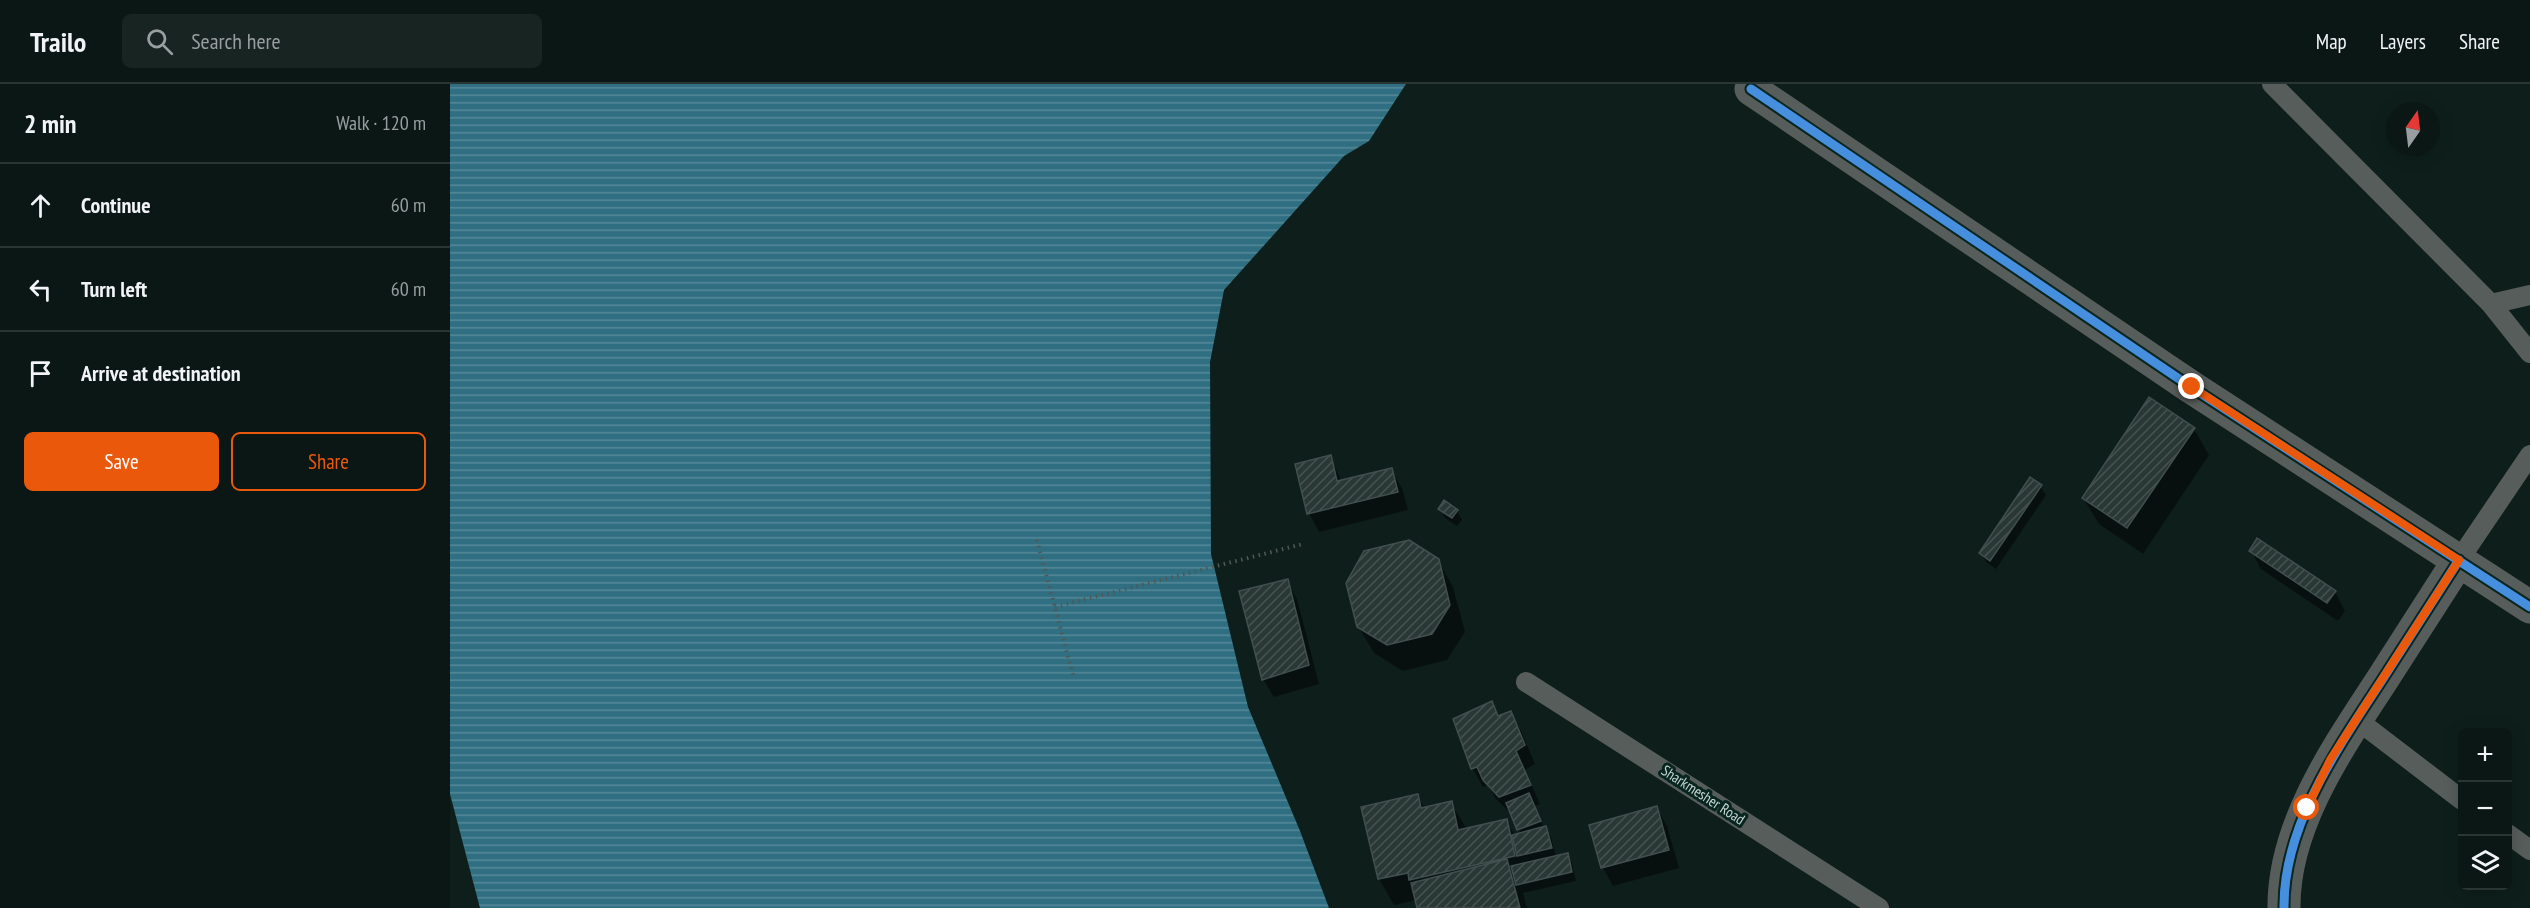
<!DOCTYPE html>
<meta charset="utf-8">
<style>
:root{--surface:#0a1714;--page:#182422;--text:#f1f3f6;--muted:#999fa0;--line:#2a3634;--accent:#ea580c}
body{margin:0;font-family:"PT Sans Narrow",sans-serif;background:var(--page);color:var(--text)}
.controls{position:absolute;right:18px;bottom:18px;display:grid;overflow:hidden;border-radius:9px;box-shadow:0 3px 15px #0003}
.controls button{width:54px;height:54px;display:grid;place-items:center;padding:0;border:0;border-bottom:2px solid var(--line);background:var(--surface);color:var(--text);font:30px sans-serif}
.compass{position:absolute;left:1936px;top:18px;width:54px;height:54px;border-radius:50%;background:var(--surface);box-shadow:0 3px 15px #0003;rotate:14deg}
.stop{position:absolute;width:18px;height:18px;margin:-14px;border:4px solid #ea580c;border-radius:50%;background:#fff}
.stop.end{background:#ea580c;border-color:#fff;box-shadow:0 2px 6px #0008}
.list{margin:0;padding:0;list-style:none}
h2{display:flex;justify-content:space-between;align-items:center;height:78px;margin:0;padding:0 24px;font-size:26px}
h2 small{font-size:20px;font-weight:400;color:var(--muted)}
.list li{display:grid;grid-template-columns:39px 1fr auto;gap:18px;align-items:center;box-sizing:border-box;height:84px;padding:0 24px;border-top:2px solid var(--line)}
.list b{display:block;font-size:22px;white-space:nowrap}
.list em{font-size:20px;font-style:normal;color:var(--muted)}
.actions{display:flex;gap:12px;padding:18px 24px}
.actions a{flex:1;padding:14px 0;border:2px solid var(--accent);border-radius:9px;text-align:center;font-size:21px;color:var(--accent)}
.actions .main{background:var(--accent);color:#fff}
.icon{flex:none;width:33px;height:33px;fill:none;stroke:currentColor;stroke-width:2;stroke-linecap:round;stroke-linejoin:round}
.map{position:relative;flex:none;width:2080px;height:824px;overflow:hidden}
header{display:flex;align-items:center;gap:36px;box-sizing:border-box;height:84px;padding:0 30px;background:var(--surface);border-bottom:2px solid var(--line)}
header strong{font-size:28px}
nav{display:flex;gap:33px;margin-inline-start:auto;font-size:21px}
.search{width:420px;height:54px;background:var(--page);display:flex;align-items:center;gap:15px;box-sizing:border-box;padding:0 21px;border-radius:9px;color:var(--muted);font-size:22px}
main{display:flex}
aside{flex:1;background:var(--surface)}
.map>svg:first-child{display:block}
.water{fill:url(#water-rules)}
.shadow{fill:#0007}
.building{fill:url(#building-hatch);stroke:#414f4e;stroke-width:1.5}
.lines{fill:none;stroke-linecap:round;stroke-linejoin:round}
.path{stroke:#505856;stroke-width:4;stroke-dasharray:1.5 4.5;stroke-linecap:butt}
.service{stroke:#575d5a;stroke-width:20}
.minor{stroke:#575d5a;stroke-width:33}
.cycleway-casing{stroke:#08251f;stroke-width:13}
.cycleway{stroke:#468fdf;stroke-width:9}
.route{stroke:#ea580c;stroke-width:8}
.labels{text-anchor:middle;stroke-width:6;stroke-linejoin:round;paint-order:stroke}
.street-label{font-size:15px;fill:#c6d6d2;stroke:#08251f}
</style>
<header>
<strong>Trailo</strong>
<div class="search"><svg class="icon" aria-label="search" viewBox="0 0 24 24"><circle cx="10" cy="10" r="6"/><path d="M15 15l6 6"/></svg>Search here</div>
<nav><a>Map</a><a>Layers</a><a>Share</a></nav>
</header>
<main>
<aside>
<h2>2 min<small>Walk · 120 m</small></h2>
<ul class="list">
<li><svg class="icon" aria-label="ahead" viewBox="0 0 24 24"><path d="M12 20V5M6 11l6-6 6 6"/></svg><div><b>Continue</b></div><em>60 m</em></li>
<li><svg class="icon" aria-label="left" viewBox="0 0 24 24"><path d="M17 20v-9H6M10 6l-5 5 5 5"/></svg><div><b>Turn left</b></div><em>60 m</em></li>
<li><svg class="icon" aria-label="arrive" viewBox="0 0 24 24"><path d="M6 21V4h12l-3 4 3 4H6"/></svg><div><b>Arrive at destination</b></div></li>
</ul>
<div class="actions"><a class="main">Save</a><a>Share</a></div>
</aside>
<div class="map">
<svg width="2080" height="824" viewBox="0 0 2080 824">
<defs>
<pattern id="water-rules" width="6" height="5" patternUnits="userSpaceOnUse" patternTransform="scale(1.5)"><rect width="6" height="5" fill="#306e82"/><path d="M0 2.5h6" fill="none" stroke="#568998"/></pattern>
<pattern id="building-hatch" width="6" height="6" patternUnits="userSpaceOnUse" patternTransform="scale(1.5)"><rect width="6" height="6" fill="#293735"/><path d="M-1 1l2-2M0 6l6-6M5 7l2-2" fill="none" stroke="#475351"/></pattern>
</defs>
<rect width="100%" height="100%" fill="#0e1f1b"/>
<!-- water -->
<path class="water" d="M0 0H956L919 57 894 72 774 206 760 278 761 470 798 623 850 747 879 824H30L0 710Z"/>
<!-- shadow -->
<path class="shadow" d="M1744 345 1759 371 1693 470 1649 440 1633 414Z
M880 373 892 398 941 386 952 404 958 426 869 448 859 429Z
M1590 402 1596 411 1546 485 1536 478 1531 469Z
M990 425 1007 427 1012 436 1007 442 995 434Z
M1801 467 1885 508 1895 527 1888 537 1811 485Z
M988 476 1003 503 1015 548 997 576 953 587 924 569 908 542Z
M837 497 847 515 869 600 824 613 813 595Z
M1042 619 1050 633 1061 629 1071 647 1085 680 1075 686 1090 720 1085 722 1094 745 1101 753 1106 773 1117 770 1122 779 1126 797 1073 809 1077 824H969L967 816 944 821 929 795 913 724 967 711 975 725 1001 719 1017 745 1056 737 1065 752 1071 750 1062 731 1046 715 1038 701 1033 703 1023 685 1005 636Z
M1207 724 1217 742 1229 784 1163 802 1153 784 1141 742Z"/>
<!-- building -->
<path class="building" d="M1699 313 1745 344 1677 444 1632 414Z
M881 371 887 397 942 384 948 408 857 430 845 380Z
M1580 393 1592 401 1540 477 1529 469Z
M994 416 1008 426 1002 434 988 425Z
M1807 454 1886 507 1877 519 1799 467Z
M959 456 989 475 1000 521 982 550 937 561 907 543 896 499 914 467Z
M838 495 859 581 812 596 789 507Z
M1042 617 1048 632 1061 627 1075 661 1066 667 1081 701 1049 713 1033 696 1027 683 1021 685 1003 635Z
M1079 709 1091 737 1067 746 1056 719Z
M968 710 971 724 1002 717 1008 746 1057 735 1065 772 959 796 958 789 928 795 911 723Z
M1207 722 1219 766 1151 784 1139 741Z
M1096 742 1102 764 1067 772 1062 751Z
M1118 769 1122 788 1066 801 1061 782Z
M1057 775 1070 824H967L961 799Z"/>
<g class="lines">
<!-- path -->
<path class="path" d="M587 456 624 595
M605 523 853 460"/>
<!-- service -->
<path class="service" d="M1822 0 2041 220 2080 269
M2041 220 2080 211
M2009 476 2080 371
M1076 598 1429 824
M1906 635 2012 716
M2058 750 2080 766"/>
<!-- minor -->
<path class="minor" d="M1301 5 1741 303 2080 523
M1834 824C1833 741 1889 662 1932 596 1958 556 1983 516 2009 476"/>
<defs>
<path id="cycleway" d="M1301 5 1741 303 2080 523
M1834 824C1833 741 1889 662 1932 596 1958 556 1983 516 2009 476"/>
</defs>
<!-- cycleway casing -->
<use href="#cycleway" class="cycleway-casing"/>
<!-- cycleway -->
<use href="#cycleway" class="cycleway"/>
</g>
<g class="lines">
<!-- route -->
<path class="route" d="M1742 303 2009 476 1880 676 1857 724"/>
</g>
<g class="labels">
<!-- street labels -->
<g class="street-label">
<text transform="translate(1253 711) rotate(33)" y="5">Sharkmesher Road</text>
</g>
</g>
</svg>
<div class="controls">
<button>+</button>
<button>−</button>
<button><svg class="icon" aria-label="layers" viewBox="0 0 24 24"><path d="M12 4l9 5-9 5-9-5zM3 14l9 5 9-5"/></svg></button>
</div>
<svg class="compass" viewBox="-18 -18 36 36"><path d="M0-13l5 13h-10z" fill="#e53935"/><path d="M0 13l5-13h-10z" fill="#999fa0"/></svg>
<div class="stop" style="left:1857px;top:724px"></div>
<div class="stop end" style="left:1742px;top:303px"></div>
</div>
</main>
